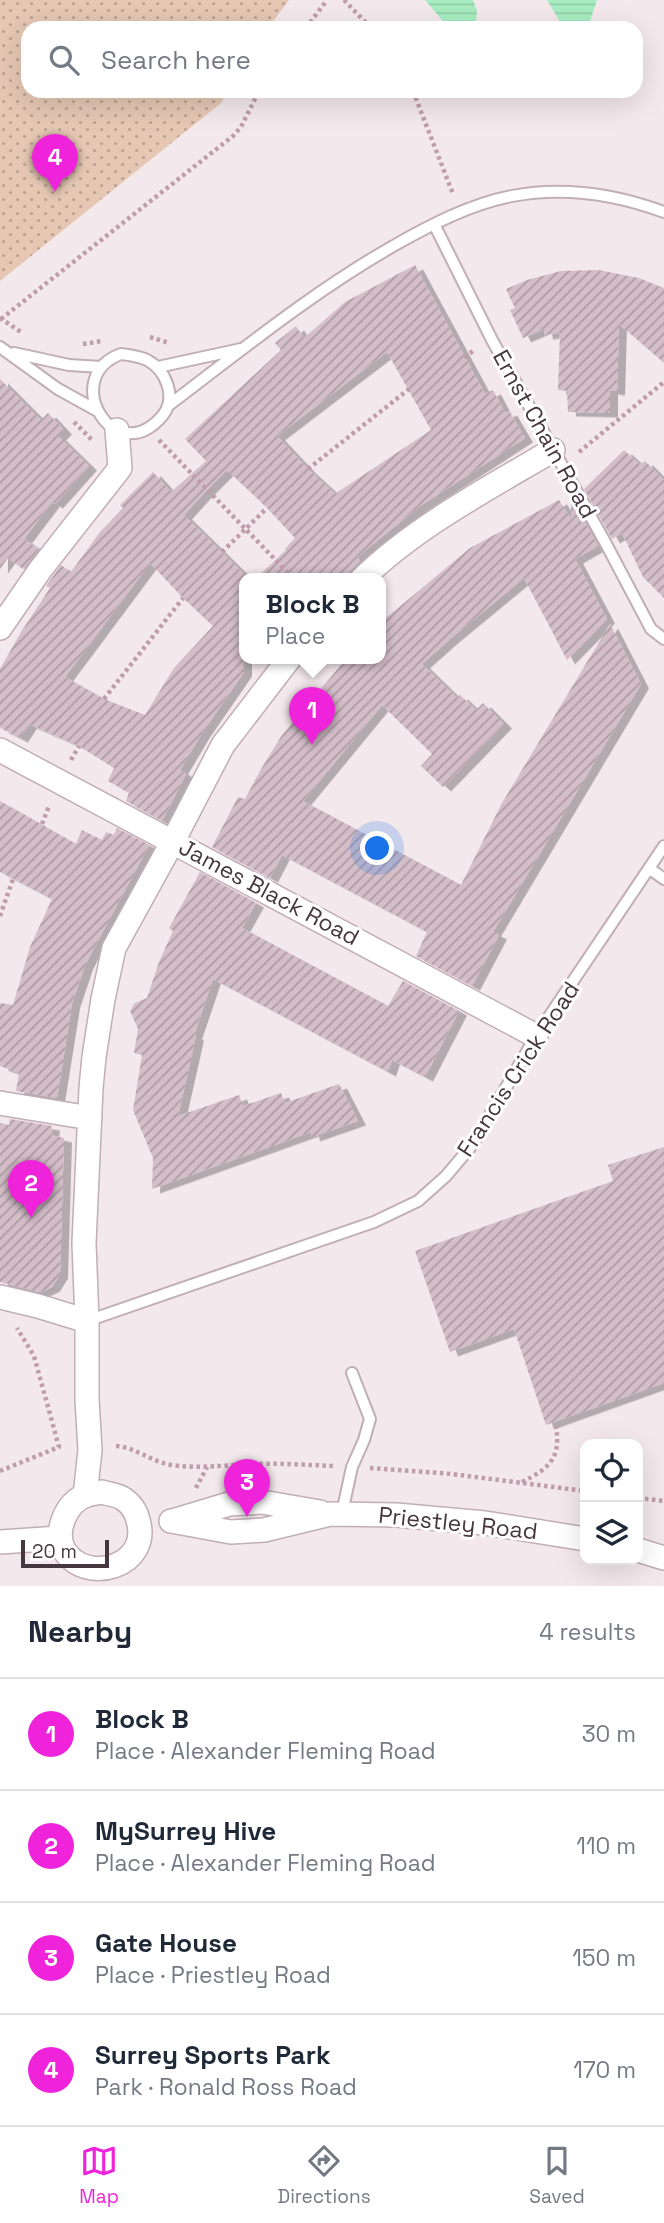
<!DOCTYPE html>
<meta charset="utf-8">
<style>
:root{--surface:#fff;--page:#f2f2f3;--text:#1f2937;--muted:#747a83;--line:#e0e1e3;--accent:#ef23da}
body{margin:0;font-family:"Space Grotesk",sans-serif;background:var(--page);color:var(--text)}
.controls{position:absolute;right:21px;bottom:21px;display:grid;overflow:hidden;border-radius:14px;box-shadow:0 7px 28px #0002}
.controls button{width:63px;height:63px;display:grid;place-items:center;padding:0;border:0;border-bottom:2px solid var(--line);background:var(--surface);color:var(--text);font:35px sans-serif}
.scale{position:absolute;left:21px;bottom:18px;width:88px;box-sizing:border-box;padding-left:7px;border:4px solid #46373e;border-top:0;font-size:19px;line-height:24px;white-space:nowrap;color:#46373e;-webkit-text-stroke:5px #fff;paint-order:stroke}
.you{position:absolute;left:378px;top:849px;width:24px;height:24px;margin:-18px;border:5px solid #fff;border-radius:50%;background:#1a73e8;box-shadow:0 0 0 10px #1a73e833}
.badge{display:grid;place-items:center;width:46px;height:46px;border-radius:50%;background:var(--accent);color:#fff;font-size:23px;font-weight:700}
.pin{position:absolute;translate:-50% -58px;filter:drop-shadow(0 2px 4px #0008)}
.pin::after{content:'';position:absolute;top:37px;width:24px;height:21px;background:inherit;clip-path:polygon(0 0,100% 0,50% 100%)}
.popup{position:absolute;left:239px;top:573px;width:147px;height:91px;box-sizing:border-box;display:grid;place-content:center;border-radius:14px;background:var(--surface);filter:drop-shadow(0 2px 5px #0005);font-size:23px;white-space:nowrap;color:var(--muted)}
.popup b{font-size:26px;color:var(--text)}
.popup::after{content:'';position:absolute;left:50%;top:100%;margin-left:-14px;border:14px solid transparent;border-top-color:var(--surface)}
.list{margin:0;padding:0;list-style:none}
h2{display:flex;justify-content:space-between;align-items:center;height:91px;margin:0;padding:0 28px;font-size:30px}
h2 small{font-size:23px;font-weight:400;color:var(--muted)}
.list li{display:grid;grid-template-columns:46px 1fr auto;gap:21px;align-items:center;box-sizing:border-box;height:112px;padding:0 28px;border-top:2px solid var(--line)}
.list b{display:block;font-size:26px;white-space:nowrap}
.list p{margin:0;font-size:23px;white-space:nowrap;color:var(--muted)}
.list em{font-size:23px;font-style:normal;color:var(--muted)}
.icon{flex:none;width:38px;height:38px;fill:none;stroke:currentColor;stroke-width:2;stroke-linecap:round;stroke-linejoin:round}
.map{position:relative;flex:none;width:664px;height:1586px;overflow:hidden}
.search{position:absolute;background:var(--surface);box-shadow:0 7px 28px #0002;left:21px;right:21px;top:21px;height:77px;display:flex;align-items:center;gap:18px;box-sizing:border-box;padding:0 24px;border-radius:21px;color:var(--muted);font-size:26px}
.sheet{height:539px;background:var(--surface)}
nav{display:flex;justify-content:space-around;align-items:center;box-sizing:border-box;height:98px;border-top:2px solid var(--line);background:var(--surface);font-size:19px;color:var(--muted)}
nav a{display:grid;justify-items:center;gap:4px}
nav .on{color:var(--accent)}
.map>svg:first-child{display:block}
.park{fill:url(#park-dots)}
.water{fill:url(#water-rules)}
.building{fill:url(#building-hatch);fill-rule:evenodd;filter:url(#shadow)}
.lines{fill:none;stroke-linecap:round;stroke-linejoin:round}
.lane-casing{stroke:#c1aeb6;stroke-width:14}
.street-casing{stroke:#c1aeb6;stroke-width:26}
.path{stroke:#bf9dab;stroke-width:4.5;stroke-dasharray:3.5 3.5;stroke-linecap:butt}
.lane{stroke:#fff;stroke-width:10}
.street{stroke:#fff;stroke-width:23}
.labels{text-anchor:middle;stroke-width:6;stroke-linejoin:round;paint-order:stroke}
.street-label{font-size:23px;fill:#46373e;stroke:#fff}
</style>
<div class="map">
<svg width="664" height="1586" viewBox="0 0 664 1586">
<defs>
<pattern id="park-dots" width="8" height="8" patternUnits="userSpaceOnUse" patternTransform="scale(1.75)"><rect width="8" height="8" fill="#e5c7b3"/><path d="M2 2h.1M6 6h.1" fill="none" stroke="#bba293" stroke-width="1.8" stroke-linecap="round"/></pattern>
<pattern id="water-rules" width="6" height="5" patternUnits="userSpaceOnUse" patternTransform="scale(1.75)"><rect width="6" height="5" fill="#a7edc1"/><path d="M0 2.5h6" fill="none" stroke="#91cca7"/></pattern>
<pattern id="building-hatch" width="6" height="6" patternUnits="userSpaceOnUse" patternTransform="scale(1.75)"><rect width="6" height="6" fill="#d4bec8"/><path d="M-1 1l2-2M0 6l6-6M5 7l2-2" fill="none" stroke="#ae9ba4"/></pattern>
<filter id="shadow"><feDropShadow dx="8" dy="4.5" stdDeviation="0" flood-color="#0004"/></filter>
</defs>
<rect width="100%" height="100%" fill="#f3e8ec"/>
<!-- park -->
<path class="park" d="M0 0H289L268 28H28V91H227L221 103 0 281Z"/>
<!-- water -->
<path class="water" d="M425 0H473L477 11 476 21 467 28H449Z
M547 0H597L589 24 584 28H568L562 25Z"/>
<!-- building -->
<path class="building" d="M415 265 485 394 493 390 505 413 509 411 525 438 420 506 357 557 360 560 342 579H255L286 550 285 549 295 538 267 508 227 470 203 494 184 515 244 574V672L202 733 180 770 186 774 162 821 126 801 129 793 108 781 114 768 79 746 29 724 20 738 0 728V669L21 632 50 588 46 586 61 565 71 572 100 532 123 508 120 505 153 472 171 492 206 461 185 439 281 350 275 343 296 326 304 338 345 302ZM387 352 431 430 335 494 308 469 277 436ZM150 563 183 598 213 626 174 668 145 715 104 699 65 677Z
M598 270 639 278 664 288V363L619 324 617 391 610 390V413L568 412 567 391 558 390 560 333 545 335 544 329 523 338 510 310 515 308 506 289 527 280 561 271Z
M0 379 41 420 48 413 64 430 58 436 89 466 55 504 52 502 24 539 39 549 23 569 8 558 0 569Z
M624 450 640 465 645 461 664 480V598L643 577 622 533 612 539 584 489Z
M559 500 571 519V502L573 500 598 546 575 559 607 619 567 660 524 578 450 639 422 664 457 698 460 695 476 710 483 703 504 724 443 787 421 766 432 754 382 705 303 801 461 885 502 803 610 624 641 684 493 932 499 935 472 986 416 956 427 932 282 855 270 878 212 847 238 797 245 799 261 769 282 735 346 659H380V623L470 548Z
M0 801 76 844 82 830 102 840 106 832 114 835 117 828 149 845 85 965 72 1004 57 1098 16 1091 19 1073 0 1066V1003L13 1005 30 947 52 899 0 872Z
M200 872 256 903 242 928 388 1006 403 981 459 1011 425 1077 392 1060 388 1072 213 979 194 1035 196 1036 178 1116 239 1095 243 1106 281 1093 285 1103 339 1084 358 1121 312 1137 311 1132 152 1189 153 1158 133 1110 142 1055 134 1053 138 1029 130 1011 135 1003 147 998 159 962 173 931 169 928Z
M10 1119 52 1126 51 1135 64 1138 60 1274 52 1287 44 1291 39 1292 0 1282V1123L9 1125Z
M664 1147V1383L546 1425 514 1329 450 1352 415 1251 613 1181 608 1165Z"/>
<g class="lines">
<defs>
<path id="lane" d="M434 224 492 340 605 542 651 629 664 639
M0 347 58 389 96 410
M14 353 69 365 101 367
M121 354C129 355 139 356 147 360 166 370 177 397 163 415 115 473 58 377 121 354Z
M158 367 241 349
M169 405C243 349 314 291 395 245 432 224 471 204 512 196 564 186 615 194 664 212
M650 869 664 879
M87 1321 374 1222 418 1201 446 1176 473 1144 536 1036 664 846
M342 1513 352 1467 364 1440 370 1419 352 1373"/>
<path id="street" d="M362 579C415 527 489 488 553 450
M0 628 40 570 120 468 117 430
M0 750 536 1036
M0 1103 90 1118
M0 1297 38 1306 87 1321
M102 1492C108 1494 117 1495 122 1498 130 1503 136 1511 138 1520 152 1566 86 1586 64 1550 54 1531 66 1503 86 1495 90 1494 97 1493 102 1492Z
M85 1496 90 1450 87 1399V1321L84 1243 91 1088 94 1057 103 999 114 948 173 841 223 745 289 659
M176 1520 229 1504 262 1502 320 1512
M171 1521 231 1532 264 1530 330 1514 396 1515 485 1523 585 1539
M0 1542 59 1538
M638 1550 664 1558"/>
</defs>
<!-- lane casing -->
<use href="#lane" class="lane-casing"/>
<!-- street casing -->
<use href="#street" class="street-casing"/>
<!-- path -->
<path class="path" d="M344 0 371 28
M306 28 327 0
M413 91 453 194
M0 318 21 332
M1 319 233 136 241 127 259 91
M150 337 169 343
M83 344 102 341
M464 357 475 350
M74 422 93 441
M159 440 294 579
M579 452 664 382
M308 469 409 389
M222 552 267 508
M104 699 183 598
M71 760 79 746
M42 824 49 806
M0 916 13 879
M116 1446C135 1447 150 1461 171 1465 199 1469 225 1465 252 1464 279 1463 307 1465 334 1466
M370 1468 452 1474 585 1491
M0 1471 59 1447 34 1356 17 1328
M522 1482C550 1468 561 1458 556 1426
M196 1488 207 1467
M638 1498 664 1501"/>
<!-- lane -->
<use href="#lane" class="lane"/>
<!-- street -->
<use href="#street" class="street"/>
</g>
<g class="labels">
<!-- street labels -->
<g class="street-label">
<text transform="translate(545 434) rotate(61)" y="8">Ernst Chain Road</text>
<text transform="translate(269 892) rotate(28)" y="8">James Black Road</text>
<text transform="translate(518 1069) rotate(-57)" y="8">Francis Crick Road</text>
<text transform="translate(458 1523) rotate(6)" y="8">Priestley Road</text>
</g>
</g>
</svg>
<div class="controls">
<button><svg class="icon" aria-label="locate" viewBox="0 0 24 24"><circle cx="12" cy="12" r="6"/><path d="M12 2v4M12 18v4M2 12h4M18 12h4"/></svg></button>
<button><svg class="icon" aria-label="layers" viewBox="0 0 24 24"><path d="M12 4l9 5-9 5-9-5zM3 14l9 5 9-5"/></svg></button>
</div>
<div class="scale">20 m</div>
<div class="you"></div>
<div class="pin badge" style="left:312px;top:745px">1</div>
<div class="popup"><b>Block B</b>Place</div>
<div class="pin badge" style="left:31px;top:1218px">2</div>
<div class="pin badge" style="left:247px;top:1517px">3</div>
<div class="pin badge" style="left:55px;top:192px">4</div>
<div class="search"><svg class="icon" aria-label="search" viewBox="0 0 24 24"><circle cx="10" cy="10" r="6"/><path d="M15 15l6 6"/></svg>Search here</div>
</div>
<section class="sheet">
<h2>Nearby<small>4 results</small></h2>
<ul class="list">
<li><span class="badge">1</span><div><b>Block B</b><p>Place · Alexander Fleming Road</p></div><em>30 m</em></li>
<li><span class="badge">2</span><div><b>MySurrey Hive</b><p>Place · Alexander Fleming Road</p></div><em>110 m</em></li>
<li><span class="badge">3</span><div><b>Gate House</b><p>Place · Priestley Road</p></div><em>150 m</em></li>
<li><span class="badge">4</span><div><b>Surrey Sports Park</b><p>Park · Ronald Ross Road</p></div><em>170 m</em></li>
</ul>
</section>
<nav>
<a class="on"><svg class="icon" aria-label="map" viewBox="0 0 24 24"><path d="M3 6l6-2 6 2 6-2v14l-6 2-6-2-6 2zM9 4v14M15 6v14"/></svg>Map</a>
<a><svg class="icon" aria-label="directions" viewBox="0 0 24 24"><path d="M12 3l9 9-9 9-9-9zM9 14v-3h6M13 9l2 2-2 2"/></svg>Directions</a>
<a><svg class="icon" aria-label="saved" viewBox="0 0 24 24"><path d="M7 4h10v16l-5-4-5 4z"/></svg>Saved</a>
</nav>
